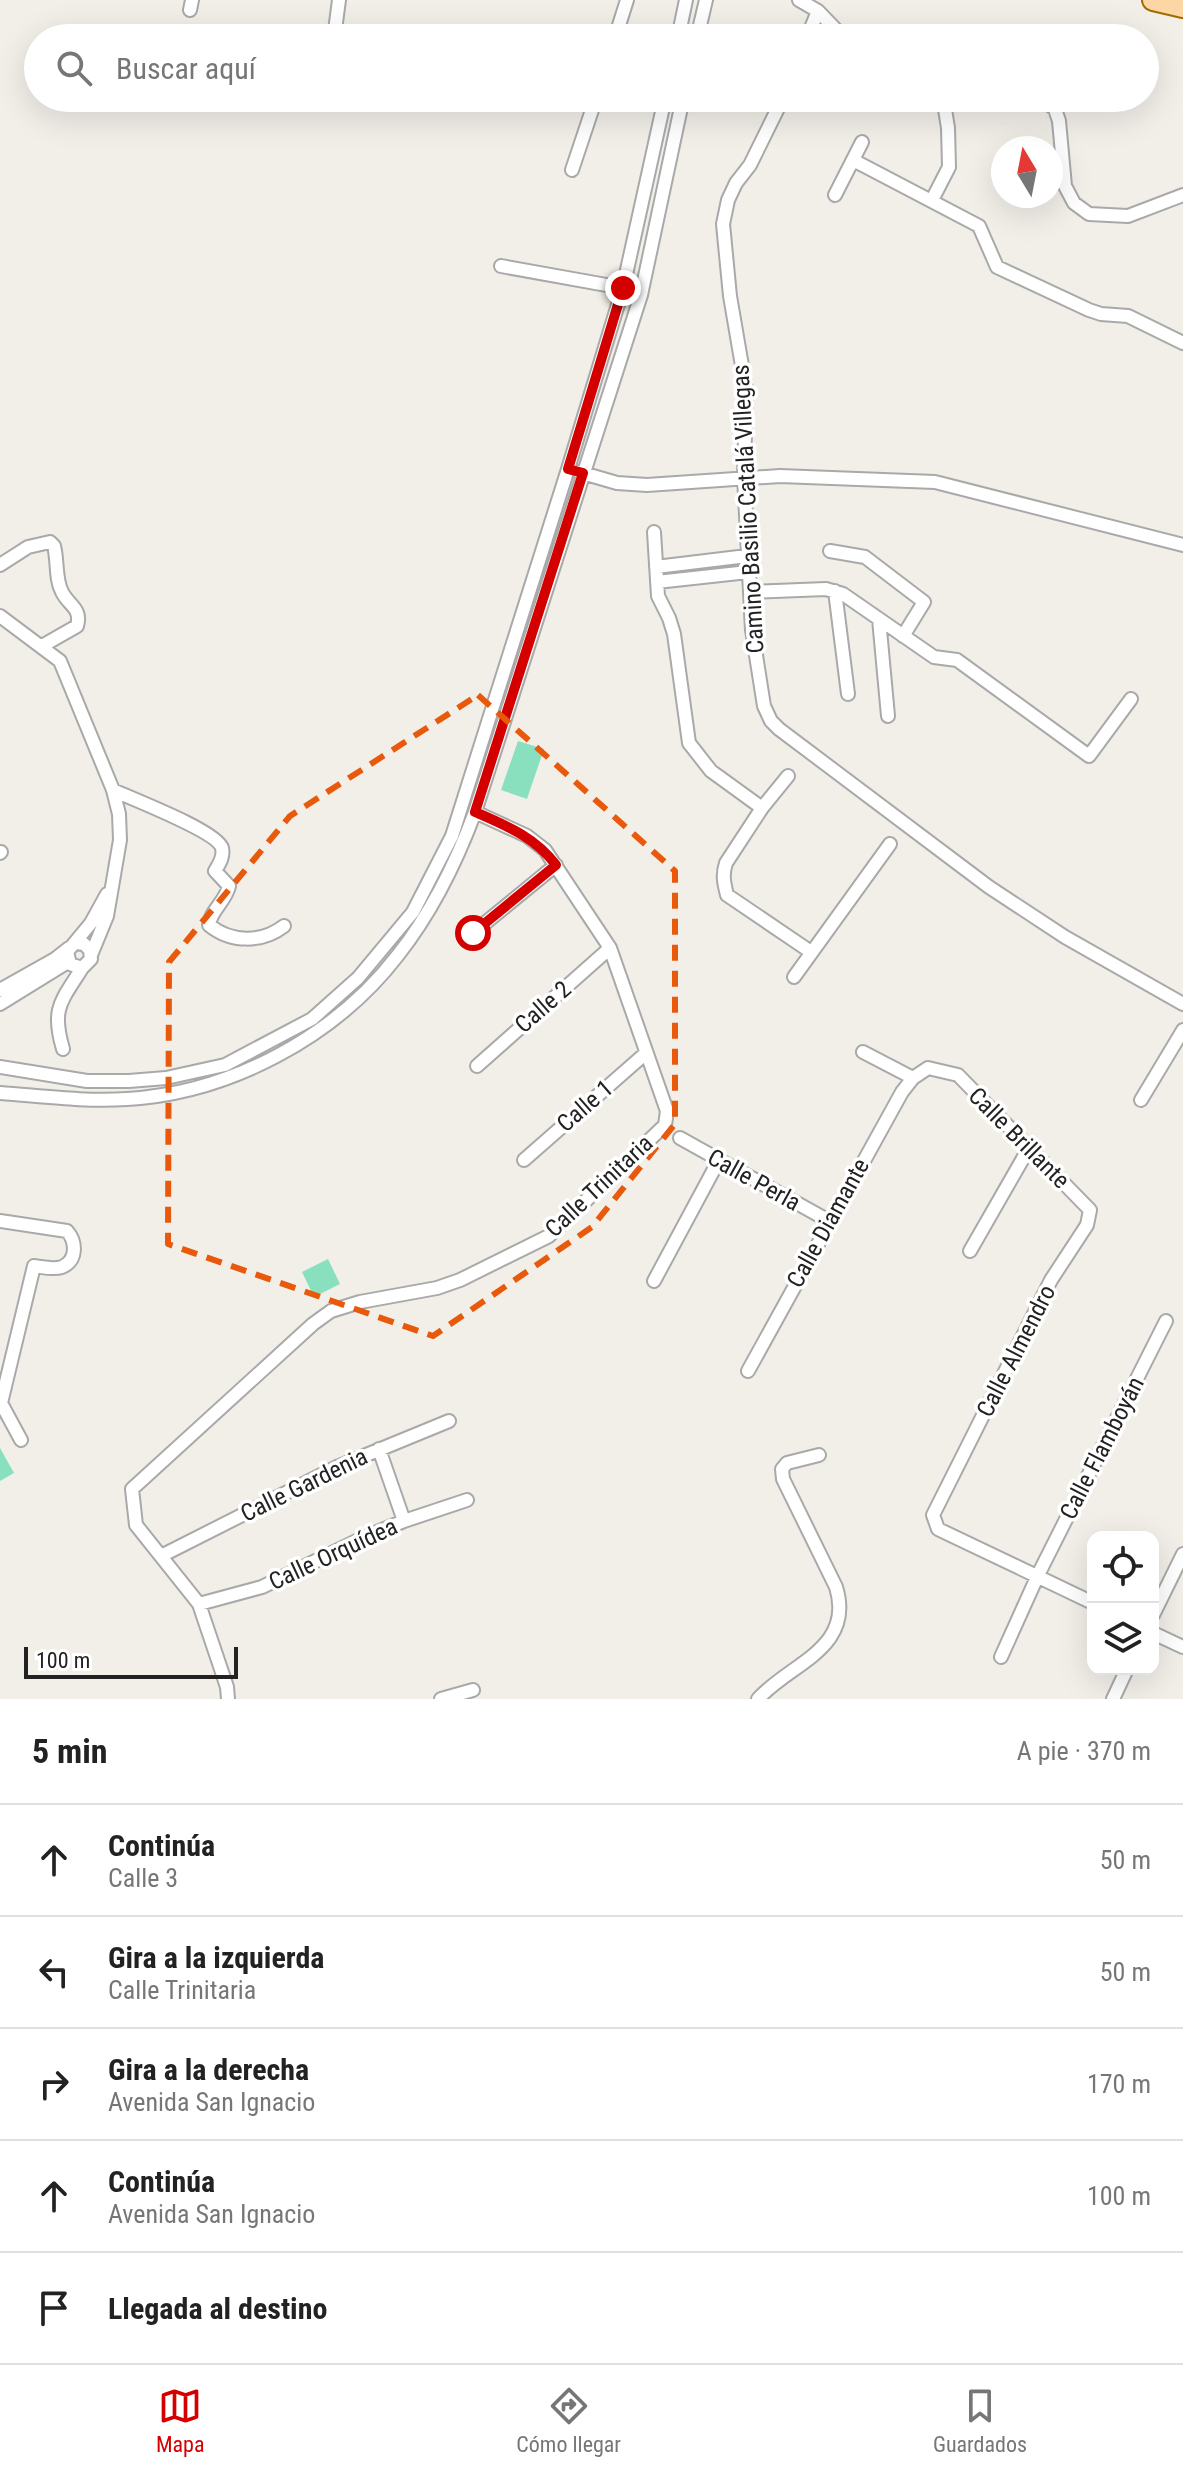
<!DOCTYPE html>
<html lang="es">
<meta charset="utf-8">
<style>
:root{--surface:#fff;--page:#f6f6f6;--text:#222;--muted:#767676;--line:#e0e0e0;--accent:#d40000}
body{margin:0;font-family:"Roboto Condensed",sans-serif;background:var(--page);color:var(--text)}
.controls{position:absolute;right:24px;bottom:24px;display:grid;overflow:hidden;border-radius:16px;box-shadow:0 8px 32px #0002}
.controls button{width:72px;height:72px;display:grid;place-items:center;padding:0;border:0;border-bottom:2px solid var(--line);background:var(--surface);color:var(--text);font:40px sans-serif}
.compass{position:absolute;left:991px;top:136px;width:72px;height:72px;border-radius:50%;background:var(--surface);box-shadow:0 8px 32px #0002;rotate:350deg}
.scale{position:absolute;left:24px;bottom:20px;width:214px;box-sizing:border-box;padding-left:8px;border:4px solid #222;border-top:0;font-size:22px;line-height:28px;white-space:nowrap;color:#222;-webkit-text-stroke:6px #fff;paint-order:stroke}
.stop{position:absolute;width:24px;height:24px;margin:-18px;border:6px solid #d40000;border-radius:50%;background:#fff}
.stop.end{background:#d40000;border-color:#fff;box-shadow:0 2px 8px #0008}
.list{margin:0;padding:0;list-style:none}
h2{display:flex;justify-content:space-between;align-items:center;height:104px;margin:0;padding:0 32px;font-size:34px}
h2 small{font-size:26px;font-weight:400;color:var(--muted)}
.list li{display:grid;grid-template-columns:52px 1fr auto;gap:24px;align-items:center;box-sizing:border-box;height:112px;padding:0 32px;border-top:2px solid var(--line)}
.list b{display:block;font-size:30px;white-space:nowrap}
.list p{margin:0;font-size:26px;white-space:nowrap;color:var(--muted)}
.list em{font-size:26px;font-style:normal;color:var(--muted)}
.icon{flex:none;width:44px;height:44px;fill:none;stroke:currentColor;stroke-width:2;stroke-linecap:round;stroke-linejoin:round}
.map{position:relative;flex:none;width:1183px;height:1699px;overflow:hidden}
.search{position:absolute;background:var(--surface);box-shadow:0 8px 32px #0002;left:24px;right:24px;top:24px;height:88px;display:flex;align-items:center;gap:20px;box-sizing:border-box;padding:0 28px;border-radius:44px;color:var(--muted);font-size:30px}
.sheet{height:664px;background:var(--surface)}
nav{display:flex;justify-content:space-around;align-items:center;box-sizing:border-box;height:112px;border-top:2px solid var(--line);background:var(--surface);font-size:22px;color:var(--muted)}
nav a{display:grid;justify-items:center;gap:4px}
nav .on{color:var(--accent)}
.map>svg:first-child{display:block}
.pitch{fill:#88e0be}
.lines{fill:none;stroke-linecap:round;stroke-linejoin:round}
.street-casing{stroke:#a9a9a9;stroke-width:16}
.primary-casing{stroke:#a06b00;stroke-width:24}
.street{stroke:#fff;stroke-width:12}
.primary{stroke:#fcd6a4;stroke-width:20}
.route{stroke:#d40000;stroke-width:10}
.marked{fill:none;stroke:#e8590c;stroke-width:6;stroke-dasharray:16 10;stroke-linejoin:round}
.labels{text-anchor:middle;stroke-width:7;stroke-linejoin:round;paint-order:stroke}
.street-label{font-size:24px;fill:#222;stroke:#fff}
</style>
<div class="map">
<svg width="1183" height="1699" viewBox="0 0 1183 1699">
<rect width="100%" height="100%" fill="#f2efe9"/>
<!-- pitch -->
<path class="pitch" d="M518 741 544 749 527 799 501 790Z
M328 1259 340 1284 314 1297 302 1272Z
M0 1448 14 1473 0 1481Z"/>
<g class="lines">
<defs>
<path id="street" d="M799 0 818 11 844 38
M190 10 192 0
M334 38 339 0
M615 38 627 0
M678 38 686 0
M697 38 706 0
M807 38 818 11
M783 98 750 165 736 183 728 200 723 224 730 296 746 389 744 477 752 630 764 706 771 721 779 729 989 887 1065 937 1183 1004
M932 98 944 103 1004 98
M1026 98 1047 103 1055 109 1059 121 1065 186 1074 203 1089 214 1128 216 1183 195
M853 160 979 226 997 267 1089 310 1101 314 1128 316 1183 343
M572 170 596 98
M835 195 862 142
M932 200 949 167 948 128 944 103
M501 266 623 288
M579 472 617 483 647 485 780 476 935 482 1183 545
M654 532 658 596 669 618 674 634 689 743 711 771 762 808
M830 551 865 557 924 602 903 636
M0 565 28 547 50 542 54 546C58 561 55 579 62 592 69 606 82 608 77 626L42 646
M656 567 747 556
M657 582 748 572
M835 591 848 694
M750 592 826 589 843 594 934 657 957 660 1089 756 1131 699
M0 616 60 661 113 790 119 814 120 840 107 916 91 955
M879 619 888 716
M788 776 762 808 726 863C722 875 724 883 727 895L811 952
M113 790C132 799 217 831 222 848 224 857 219 864 215 871L229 886C226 901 210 911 209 925 231 943 262 943 284 926
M0 853 1 852
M473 933 556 865
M76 943 84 944 90 950 91 959 82 968 70 964 67 952 91 923 107 894
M794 977 890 844
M0 990 55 959 69 948
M0 1004 68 962
M63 1049C51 1008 61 1002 82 968
M863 1052 913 1078
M477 1066 610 948
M0 1067 87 1081H129L166 1078 225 1065 312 1019 358 978 413 912 452 836 568 469 623 288 665 98
M0 1093C42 1096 85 1102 127 1099 230 1093 335 1037 398 955 432 912 456 863 475 812L641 295 683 98
M1141 1100 1183 1030
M680 1138 829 1221
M524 1160 646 1053
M0 1221 67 1231C76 1241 78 1260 62 1267 53 1270 43 1267 34 1266L1 1403 21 1440
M970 1251 1029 1148
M654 1281 719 1160
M748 1371 902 1092 913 1078 928 1068 958 1075 1090 1210 1087 1225 1051 1280 933 1515 938 1529 1093 1603
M379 1449 404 1521
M161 1556 337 1467 449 1421
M199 1604 262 1587 365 1537 404 1521 467 1500
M1153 1615 1183 1554
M1153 1633 1183 1647
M1001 1657 1038 1575 1166 1321
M228 1699 227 1687 199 1604 136 1525 132 1489 313 1324 331 1311 360 1302 437 1288 460 1280 549 1236 665 1125 667 1111 610 948 545 850 527 836 475 812
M441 1699 473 1690
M758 1699C790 1663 855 1649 836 1587L783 1479 782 1469 787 1463 819 1455
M1113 1699 1127 1669"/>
<path id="primary" d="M1153 0 1183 7"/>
</defs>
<!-- street casing -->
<use href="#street" class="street-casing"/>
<!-- primary casing -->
<use href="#primary" class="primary-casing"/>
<!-- street -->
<use href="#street" class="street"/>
<!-- primary -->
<use href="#primary" class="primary"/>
</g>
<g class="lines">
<!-- route -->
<path class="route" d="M473 933 556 865C535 837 507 826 475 812L583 473 568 469 623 288"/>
</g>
<!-- marked area -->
<path class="marked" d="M478 695 675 871V1124L592 1227 433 1336 168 1244 169 962 290 816Z"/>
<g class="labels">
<!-- street labels -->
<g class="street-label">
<text transform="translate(748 509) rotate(-93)" y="8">Camino Basilio Catalá Villegas</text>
<text transform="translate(543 1007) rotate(-41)" y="8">Calle 2</text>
<text transform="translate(585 1106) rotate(-41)" y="8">Calle 1</text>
<text transform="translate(1019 1138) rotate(45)" y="8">Calle Brillante</text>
<text transform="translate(754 1180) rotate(29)" y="8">Calle Perla</text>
<text transform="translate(599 1186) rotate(-43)" y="8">Calle Trinitaria</text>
<text transform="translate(828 1223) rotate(-61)" y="8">Calle Diamante</text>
<text transform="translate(1016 1351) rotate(-63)" y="8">Calle Almendro</text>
<text transform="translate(1102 1448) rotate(-63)" y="8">Calle Flamboyán</text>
<text transform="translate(304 1485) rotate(-26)" y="8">Calle Gardenia</text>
<text transform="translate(333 1554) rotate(-25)" y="8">Calle Orquídea</text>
</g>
</g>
</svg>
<div class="controls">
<button><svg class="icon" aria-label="locate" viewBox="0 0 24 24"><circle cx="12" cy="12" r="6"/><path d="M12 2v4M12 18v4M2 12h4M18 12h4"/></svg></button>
<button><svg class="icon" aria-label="layers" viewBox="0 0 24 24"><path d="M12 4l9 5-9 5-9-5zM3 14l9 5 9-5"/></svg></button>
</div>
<svg class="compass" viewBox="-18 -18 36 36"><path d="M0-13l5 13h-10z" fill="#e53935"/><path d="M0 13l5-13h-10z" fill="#767676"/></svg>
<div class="scale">100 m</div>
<div class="stop" style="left:473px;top:933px"></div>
<div class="stop end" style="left:623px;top:288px"></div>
<div class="search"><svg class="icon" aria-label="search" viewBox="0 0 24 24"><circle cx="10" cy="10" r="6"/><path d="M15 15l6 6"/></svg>Buscar aquí</div>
</div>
<section class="sheet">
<h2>5 min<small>A pie · 370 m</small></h2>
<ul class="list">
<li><svg class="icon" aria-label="ahead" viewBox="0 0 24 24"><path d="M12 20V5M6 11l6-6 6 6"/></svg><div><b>Continúa</b><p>Calle 3</p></div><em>50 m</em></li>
<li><svg class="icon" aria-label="left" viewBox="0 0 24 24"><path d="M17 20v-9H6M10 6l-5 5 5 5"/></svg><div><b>Gira a la izquierda</b><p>Calle Trinitaria</p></div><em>50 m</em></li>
<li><svg class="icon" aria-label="right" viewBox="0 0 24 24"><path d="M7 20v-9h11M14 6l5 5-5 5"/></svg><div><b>Gira a la derecha</b><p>Avenida San Ignacio</p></div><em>170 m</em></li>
<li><svg class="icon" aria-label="ahead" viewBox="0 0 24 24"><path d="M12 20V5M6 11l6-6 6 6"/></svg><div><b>Continúa</b><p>Avenida San Ignacio</p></div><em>100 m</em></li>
<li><svg class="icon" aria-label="arrive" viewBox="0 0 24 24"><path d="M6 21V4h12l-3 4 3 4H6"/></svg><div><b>Llegada al destino</b></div></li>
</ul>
</section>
<nav>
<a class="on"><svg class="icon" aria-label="map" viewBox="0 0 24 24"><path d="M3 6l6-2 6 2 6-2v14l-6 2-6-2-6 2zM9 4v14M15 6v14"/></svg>Mapa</a>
<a><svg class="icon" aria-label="directions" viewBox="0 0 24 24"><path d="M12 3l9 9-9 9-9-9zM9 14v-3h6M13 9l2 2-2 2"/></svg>Cómo llegar</a>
<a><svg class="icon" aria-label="saved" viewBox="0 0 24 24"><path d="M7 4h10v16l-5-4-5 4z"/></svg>Guardados</a>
</nav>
